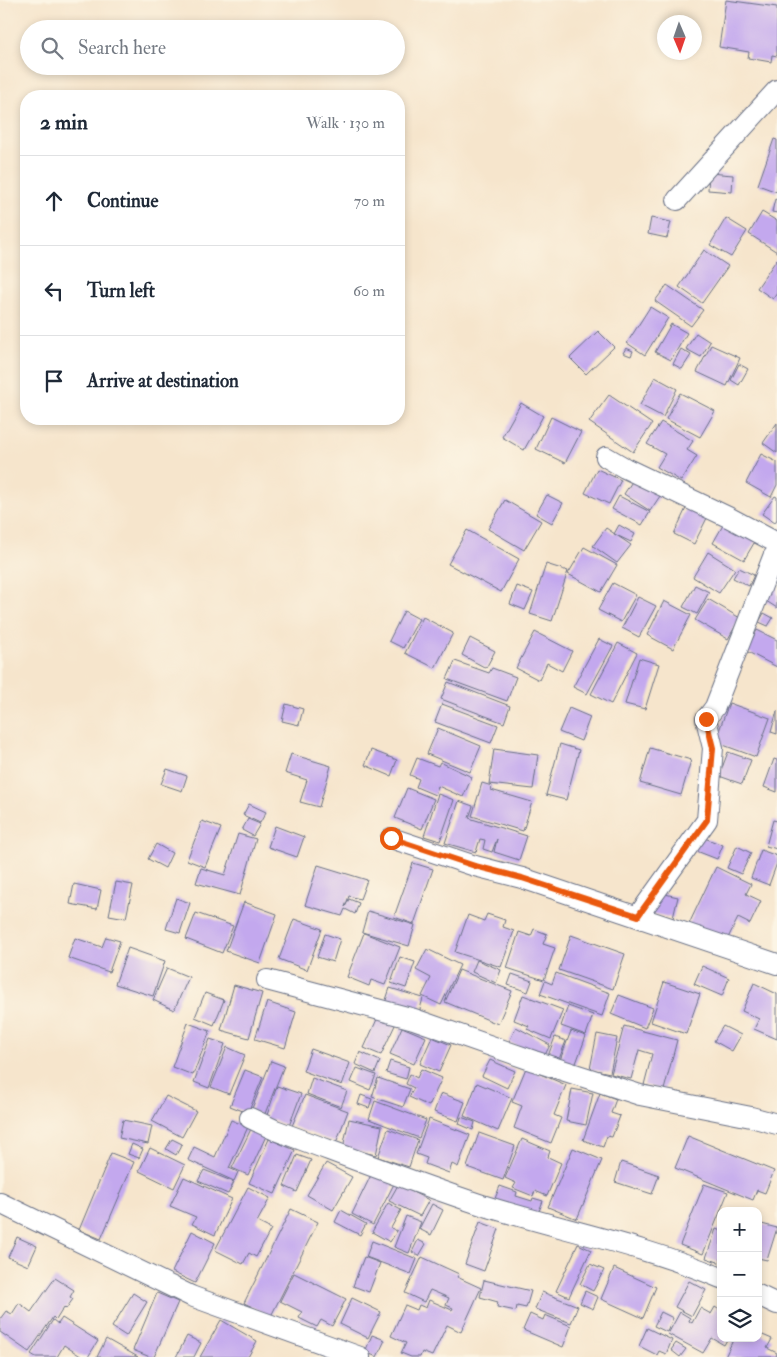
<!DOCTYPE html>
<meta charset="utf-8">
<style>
:root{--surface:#fff;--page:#f2f2f3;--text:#1f2937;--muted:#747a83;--line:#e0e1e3}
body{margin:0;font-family:"IM FELL Double Pica",serif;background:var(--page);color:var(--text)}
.controls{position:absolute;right:15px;bottom:15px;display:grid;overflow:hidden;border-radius:10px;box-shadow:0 2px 8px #0003}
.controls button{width:45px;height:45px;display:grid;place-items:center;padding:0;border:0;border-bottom:1px solid var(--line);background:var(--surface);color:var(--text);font:25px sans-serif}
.compass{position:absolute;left:657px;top:15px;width:45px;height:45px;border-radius:50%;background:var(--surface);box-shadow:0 2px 8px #0003;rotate:178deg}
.stop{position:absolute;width:15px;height:15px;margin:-11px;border:4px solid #ea580c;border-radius:50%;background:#fff}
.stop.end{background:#ea580c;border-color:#fff;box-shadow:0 1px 5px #0008}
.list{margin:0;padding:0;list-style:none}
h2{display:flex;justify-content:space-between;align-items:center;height:65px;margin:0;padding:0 20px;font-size:21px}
h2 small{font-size:16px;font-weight:400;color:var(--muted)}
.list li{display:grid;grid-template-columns:32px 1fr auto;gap:15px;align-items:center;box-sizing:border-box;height:90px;padding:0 20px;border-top:1px solid var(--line)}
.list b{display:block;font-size:19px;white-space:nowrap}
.list em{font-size:16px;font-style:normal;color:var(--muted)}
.icon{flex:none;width:28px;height:28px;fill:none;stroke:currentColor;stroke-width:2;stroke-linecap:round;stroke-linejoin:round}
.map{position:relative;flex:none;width:777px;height:1357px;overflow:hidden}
.search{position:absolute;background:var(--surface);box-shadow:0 2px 8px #0003;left:20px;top:20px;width:385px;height:55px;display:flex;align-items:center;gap:12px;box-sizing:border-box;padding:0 18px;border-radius:28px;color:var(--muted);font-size:19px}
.panel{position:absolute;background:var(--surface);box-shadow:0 2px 8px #0003;left:20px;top:90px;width:385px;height:335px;border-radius:20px}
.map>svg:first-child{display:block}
.building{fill:#c3a8ee}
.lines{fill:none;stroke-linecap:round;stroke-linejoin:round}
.minor-casing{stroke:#686f84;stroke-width:22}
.minor{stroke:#fff;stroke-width:20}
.route{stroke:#ea580c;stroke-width:6}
</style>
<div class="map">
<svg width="777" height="1357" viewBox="0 0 777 1357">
<rect width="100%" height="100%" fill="#fcf5e5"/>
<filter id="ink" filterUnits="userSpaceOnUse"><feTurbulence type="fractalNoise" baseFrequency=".02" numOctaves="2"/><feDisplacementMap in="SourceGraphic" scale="10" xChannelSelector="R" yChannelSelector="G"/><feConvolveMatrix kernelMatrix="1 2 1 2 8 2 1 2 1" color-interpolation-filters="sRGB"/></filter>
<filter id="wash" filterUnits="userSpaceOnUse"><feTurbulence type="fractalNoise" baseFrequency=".0096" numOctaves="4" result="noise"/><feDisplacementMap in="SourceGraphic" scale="20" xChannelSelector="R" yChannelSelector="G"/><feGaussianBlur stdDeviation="1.12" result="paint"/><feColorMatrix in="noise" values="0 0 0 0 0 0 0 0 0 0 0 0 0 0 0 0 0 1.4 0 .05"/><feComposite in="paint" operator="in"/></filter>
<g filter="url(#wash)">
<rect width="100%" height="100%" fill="#f6e5cc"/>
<g id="blocks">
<!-- building -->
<path class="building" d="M726 0 777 7V56L772 55 771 62 748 58 749 52 719 47Z
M774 139 777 140V192L758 185Z
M709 173 733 175 732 192 708 190Z
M775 199 777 200V213L772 212Z
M762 212 777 221V252L749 234Z
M651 218 671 222 667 238 648 234Z
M726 218 747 231 731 257 710 245Z
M704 250 728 266 702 303 679 287Z
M777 259V293L773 299 757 288Z
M667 285 703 310 691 326 655 301Z
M650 307 668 318 645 355 627 343Z
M671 324 687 333 671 360 655 352Z
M598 331 614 347 586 374 570 358Z
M696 333 710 342 701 357 686 349Z
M711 345 740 358 727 386 697 372Z
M626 348 633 351 631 356 623 353Z
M681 349 691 355 682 369 673 364Z
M739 364 748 369 739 385 731 380Z
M655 377 677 389 663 417 640 405Z
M680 393 715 411 700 437 666 419Z
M609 395 652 424 633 452 589 422Z
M521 403 543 416 524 450 502 437Z
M551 417 581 432 565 463 536 449Z
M661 422 693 441 687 450 697 456 681 481 657 467 665 454 647 444Z
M777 423V453L763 443Z
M761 454 777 462V485L771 497 746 483Z
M597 469 621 480 609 504 585 493Z
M635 477 662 493 650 511 624 494Z
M547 495 563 503 552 523 536 514Z
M619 496 650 512 642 525 612 509Z
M775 496 777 497V519L775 523 762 514Z
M505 500 541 521 524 550 488 529Z
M688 504 709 514 694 544 674 534Z
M726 520 757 538 744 560 713 543Z
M619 525 635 534 631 542 614 534Z
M606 528 631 545 617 563 593 546Z
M467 530 519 559 501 592 448 564Z
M584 547 617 565 601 592 568 574Z
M708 552 735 569 719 593 693 577Z
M546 564 568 571 552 621 530 614Z
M739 568 754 575 749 586 733 578Z
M777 571V608L760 597Z
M613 583 636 595 621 622 598 610Z
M695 585 709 592 697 614 683 607Z
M517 586 533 592 525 610 510 604Z
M638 597 656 606 639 637 622 628Z
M708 599 740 618 728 639 695 620Z
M664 601 691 615 673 649 647 635Z
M404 611 419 619 403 648 389 641Z
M764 613 773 618 768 626 759 622Z
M423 617 453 633 435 668 405 653Z
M757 630 777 640V667L746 651Z
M535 632 572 651 562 671 547 663 539 680 516 668Z
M470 638 495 651 486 668 462 655Z
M599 639 613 646 587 694 573 687Z
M618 643 637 653 611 704 591 694Z
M639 658 659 664 645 709 625 704Z
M455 661 489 673 492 668 516 677 507 701 447 679Z
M448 682 510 706 504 723 441 699Z
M729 703 770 718 756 757 715 742Z
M286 704 303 709 299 725 282 721Z
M442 704 498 725 491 743 435 722Z
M569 708 590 717 581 741 559 732Z
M777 711V734L771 732Z
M438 728 481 746 470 772 427 754Z
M560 744 579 750 566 800 546 795Z
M650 748 691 760 681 795 640 783Z
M494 749 538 755 533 789 489 784Z
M371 750 397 760 391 776 365 765Z
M728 752 751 760 742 784 719 776Z
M291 754 331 766 319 807 300 802 307 780 285 773Z
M417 758 438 766 440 762 472 777 463 797 438 786 435 795 416 787 419 779 410 775Z
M774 759 777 760V792L764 787Z
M167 769 187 776 182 791 161 784Z
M482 783 492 786 491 790 532 802 523 831 472 816Z
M407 788 434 799 422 829 395 818Z
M438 794 454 800 440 841 424 836Z
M459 801 473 806 469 818 527 836 519 860 494 852 497 839 492 852 483 849 485 840 480 839 476 852 445 843Z
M249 804 266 812 260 823 243 815Z
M248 819 260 824 253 836 242 830Z
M773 820 777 821V849L766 846Z
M202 821 221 828 205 867 187 860Z
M275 826 304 837 297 857 268 847Z
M238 834 256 839 240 895 196 883 201 868 225 875Z
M699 836 723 845 717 859 694 850Z
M156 844 172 853 165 868 148 859Z
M737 846 751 853 741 874 727 868Z
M761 850 777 856V863L769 885 751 878Z
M413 863 433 869 414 924 394 917Z
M318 865 367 880 360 899 349 896 345 907 349 899 359 903 355 914 345 909 342 916 305 905Z
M716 867 751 884 746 894 761 901 750 924 738 918 725 944 688 926Z
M116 882 133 885 126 918 109 915Z
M74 884 101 890 97 909 70 904Z
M656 892 678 897 673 918 651 913Z
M176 898 190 903 180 933 166 929Z
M244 902 277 914 260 963 226 951Z
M368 911 415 925 409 946 362 932Z
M196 913 233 926 222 953 186 939Z
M487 914 505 920 503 927 514 931 501 967 455 952 468 915 484 921Z
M294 919 322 929 307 970 279 959Z
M534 929 547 934 543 944 555 948 544 980 507 968 519 932 531 936Z
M364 933 400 947 385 985 371 980 369 986 347 977Z
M325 934 340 939 333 962 317 957Z
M571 935 625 954 613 989 559 970Z
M106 937 120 941 109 972 68 958 75 938 102 947Z
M128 948 165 961 153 996 115 984Z
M427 949 460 965 441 1005 422 996 431 978 416 970Z
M400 957 415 962 406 988 391 983Z
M477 960 501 970 496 983 472 972Z
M702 966 729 978 722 996 694 984Z
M167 968 189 977 174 1010 153 1000Z
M459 970 512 991 498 1024 445 1002Z
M556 973 610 993 602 1016 540 994 545 981 552 984Z
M512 974 532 981 528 992 508 985Z
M664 982 700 994 686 1034 651 1022Z
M754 983 777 994V1039L754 1029 759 1019 742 1011Z
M234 985 262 993 249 1038 221 1030Z
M390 988 423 998 419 1013 385 1003Z
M205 993 224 1000 214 1025 195 1017Z
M523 995 563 1010 551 1039 527 1029 529 1026 514 1020Z
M619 995 653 1008 645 1028 611 1014Z
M267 1002 296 1012 285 1048 255 1039Z
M568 1006 593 1015 586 1035 561 1026Z
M378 1017 395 1025 381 1055 364 1048Z
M188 1023 210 1031 193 1075 172 1067Z
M624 1026 677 1040 664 1090 644 1085 652 1054 639 1050 631 1079 611 1074Z
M723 1026 741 1035 732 1051 714 1041Z
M402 1027 426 1037 414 1064 390 1054Z
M516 1027 550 1045 543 1059 509 1042Z
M571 1031 586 1036 575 1066 560 1060Z
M597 1034 617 1038 610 1073 590 1069Z
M432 1037 451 1045 439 1072 420 1064Z
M555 1037 566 1041 559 1059 548 1056Z
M210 1039 225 1044 209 1088 194 1082Z
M227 1047 245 1055 229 1094 211 1087Z
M311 1049 350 1063 342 1085 303 1071Z
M360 1052 380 1061 375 1073 355 1064Z
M490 1060 515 1071 507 1088 482 1076Z
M271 1061 284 1066 264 1116 251 1111Z
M390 1061 409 1067 406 1079 386 1073Z
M357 1068 376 1075 370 1090 351 1082Z
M526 1068 566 1085 554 1115 561 1118 551 1143 514 1128 522 1106 512 1102Z
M421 1069 442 1078 429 1106 409 1097 414 1088 406 1084 410 1074 417 1078Z
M245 1070 263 1077 248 1113 230 1106Z
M312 1078 347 1091 341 1107 307 1094Z
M378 1078 410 1089 403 1107 372 1097Z
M477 1083 512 1098 498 1131 464 1116Z
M277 1086 301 1094 289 1126 266 1118Z
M572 1089 593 1093 586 1125 566 1121Z
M441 1093 465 1102 458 1121 434 1112Z
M600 1093 616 1099 611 1113 620 1116 612 1137 607 1136 603 1147 583 1140Z
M305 1095 348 1111 336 1143 292 1126Z
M361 1095 372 1099 369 1108 358 1104Z
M166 1096 196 1111 182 1137 152 1121Z
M375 1101 426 1120 419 1138 369 1119Z
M461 1117 475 1122 473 1130 459 1124Z
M349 1119 382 1126 376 1155 343 1148Z
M429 1119 470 1135 458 1167 452 1164 449 1173 425 1164 427 1158 416 1154Z
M123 1120 152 1126 148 1144 119 1138Z
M231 1120 248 1127 229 1168 238 1172 234 1181 188 1160 194 1147 215 1157Z
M251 1129 266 1136 248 1175 232 1168Z
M388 1129 418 1140 409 1167 378 1157Z
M479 1133 515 1146 503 1180 467 1167Z
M688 1136 774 1171 765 1193 757 1190 753 1200 675 1168Z
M172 1139 182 1144 176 1155 166 1149Z
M269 1139 295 1150 275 1194 249 1183Z
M522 1139 550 1151 548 1157 561 1163 547 1196 535 1191 533 1196 513 1188 516 1183 505 1178Z
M132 1144 143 1149 139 1158 128 1154Z
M150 1148 185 1165 174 1188 139 1171Z
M573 1148 602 1160 577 1219 548 1207Z
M111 1153 134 1162 101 1239 79 1230Z
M297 1155 311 1160 297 1192 284 1186Z
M621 1162 659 1175 652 1194 615 1182Z
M326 1163 352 1177 333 1210 307 1195Z
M204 1170 234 1182 228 1194 198 1181Z
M373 1171 395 1182 373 1225 352 1214Z
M184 1177 232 1199 215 1235 192 1224 196 1217 170 1206Z
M704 1184 728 1192 703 1254 680 1245Z
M398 1185 429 1200 420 1216 389 1201Z
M500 1186 517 1192 516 1196 532 1201 533 1198 543 1201 537 1216 494 1201Z
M248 1187 270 1198 257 1222 271 1229 256 1257 249 1253 243 1264 215 1250Z
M388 1203 401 1210 391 1228 397 1231 390 1242 372 1232Z
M432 1204 443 1210 431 1235 419 1229Z
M291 1209 318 1222 271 1316 244 1303Z
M341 1210 366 1224 360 1235 335 1222Z
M406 1216 421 1222 409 1253 394 1247Z
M480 1222 499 1229 484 1271 465 1264Z
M758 1223 777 1228 767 1260 758 1258Z
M716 1229 721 1231V1263L706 1258Z
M192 1231 215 1243 195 1283 172 1272Z
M17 1237 37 1246 28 1266 8 1257Z
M418 1240 426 1244 419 1256 412 1252Z
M372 1241 417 1259 411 1274 366 1257Z
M578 1244 591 1250 569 1297 556 1291Z
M364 1257 380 1263 369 1292 353 1286Z
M422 1257 459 1274 457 1277 481 1288 461 1332 447 1325 432 1356 422 1352 420 1357H411L401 1353 406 1343 391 1336 405 1305 417 1310 419 1305 426 1308 429 1300 452 1310 453 1308 446 1305 449 1298 430 1290 424 1302 405 1293Z
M590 1264 604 1270 593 1291 580 1284Z
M614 1268 656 1287 643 1318 601 1299Z
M294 1273 346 1299 332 1326 321 1320 317 1327 299 1318 302 1312 280 1301Z
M55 1278 74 1290 70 1297 73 1299 66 1309 64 1307 56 1320 53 1317 29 1352 0 1332V1319L6 1311 12 1314 19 1303 31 1312Z
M484 1280 531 1291 526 1308 517 1306 516 1311 497 1307 498 1302 480 1297Z
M689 1281 706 1290 692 1316 675 1307Z
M585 1291 598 1297 593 1309 580 1303Z
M542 1292 578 1306 571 1323 535 1309Z
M133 1293 147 1302 126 1336 112 1327Z
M157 1293 178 1302 154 1357H150L133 1350Z
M352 1298 381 1312 368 1338 340 1324Z
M715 1307 721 1311V1338H728L724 1345 712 1338 703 1353 668 1334 680 1312 690 1318 689 1321 692 1323 700 1308 711 1314Z
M661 1312 673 1318 667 1332 654 1326Z
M530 1314 543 1320 545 1315 571 1326 563 1347 523 1330Z
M62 1318 98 1341 88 1357H82L64 1345 57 1357H36L31 1354 53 1320 58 1324Z
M221 1320 257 1341 248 1357H200Z
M647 1328 672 1340 666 1354 659 1351 657 1355 639 1346Z
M758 1333 772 1339 767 1348 777 1353 776 1357H725L734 1338H758Z
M372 1335 385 1340 377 1357 365 1352Z
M187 1336 201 1343 194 1357H176Z
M106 1339 138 1357H97Z
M676 1343 686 1349 680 1357 671 1350Z"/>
</g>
</g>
<g filter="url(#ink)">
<use href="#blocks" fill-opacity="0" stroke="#686f84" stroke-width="1"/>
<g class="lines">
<defs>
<path id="minor" d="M677 200 777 90
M606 457 625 468 730 518 777 543
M391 838 475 866 522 878 777 964
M638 916 707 820 713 748 706 719 715 707 773 557 777 552
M267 980 414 1019 534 1061 640 1095 751 1117 777 1124
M250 1118 275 1130C343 1155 412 1182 482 1205 562 1230 643 1245 721 1278
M0 1203 191 1296 360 1357
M758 1295 777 1304"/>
</defs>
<!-- minor casing -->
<use href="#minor" class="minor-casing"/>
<!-- minor -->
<use href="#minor" class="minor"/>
</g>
</g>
<g class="lines" filter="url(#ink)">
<!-- route -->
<path class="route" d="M391 838 475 866 522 878 638 916 707 820 713 748 706 719"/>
</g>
</svg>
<div class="controls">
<button>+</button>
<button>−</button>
<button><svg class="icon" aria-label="layers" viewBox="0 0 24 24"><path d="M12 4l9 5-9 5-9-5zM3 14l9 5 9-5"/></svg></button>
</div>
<svg class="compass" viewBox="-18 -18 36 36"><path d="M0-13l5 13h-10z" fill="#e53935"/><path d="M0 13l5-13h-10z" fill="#747a83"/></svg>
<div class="stop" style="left:391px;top:838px"></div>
<div class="stop end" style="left:706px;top:719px"></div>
<div class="search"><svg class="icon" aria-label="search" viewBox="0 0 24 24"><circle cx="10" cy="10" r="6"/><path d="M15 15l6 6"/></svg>Search here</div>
<section class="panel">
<h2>2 min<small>Walk · 130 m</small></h2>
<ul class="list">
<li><svg class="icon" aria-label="ahead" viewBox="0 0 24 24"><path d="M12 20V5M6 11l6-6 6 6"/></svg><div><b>Continue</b></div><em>70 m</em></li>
<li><svg class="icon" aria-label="left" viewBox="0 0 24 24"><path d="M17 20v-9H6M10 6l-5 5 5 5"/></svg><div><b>Turn left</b></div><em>60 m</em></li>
<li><svg class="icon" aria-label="arrive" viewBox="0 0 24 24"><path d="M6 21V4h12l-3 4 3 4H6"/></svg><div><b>Arrive at destination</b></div></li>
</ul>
</section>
</div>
